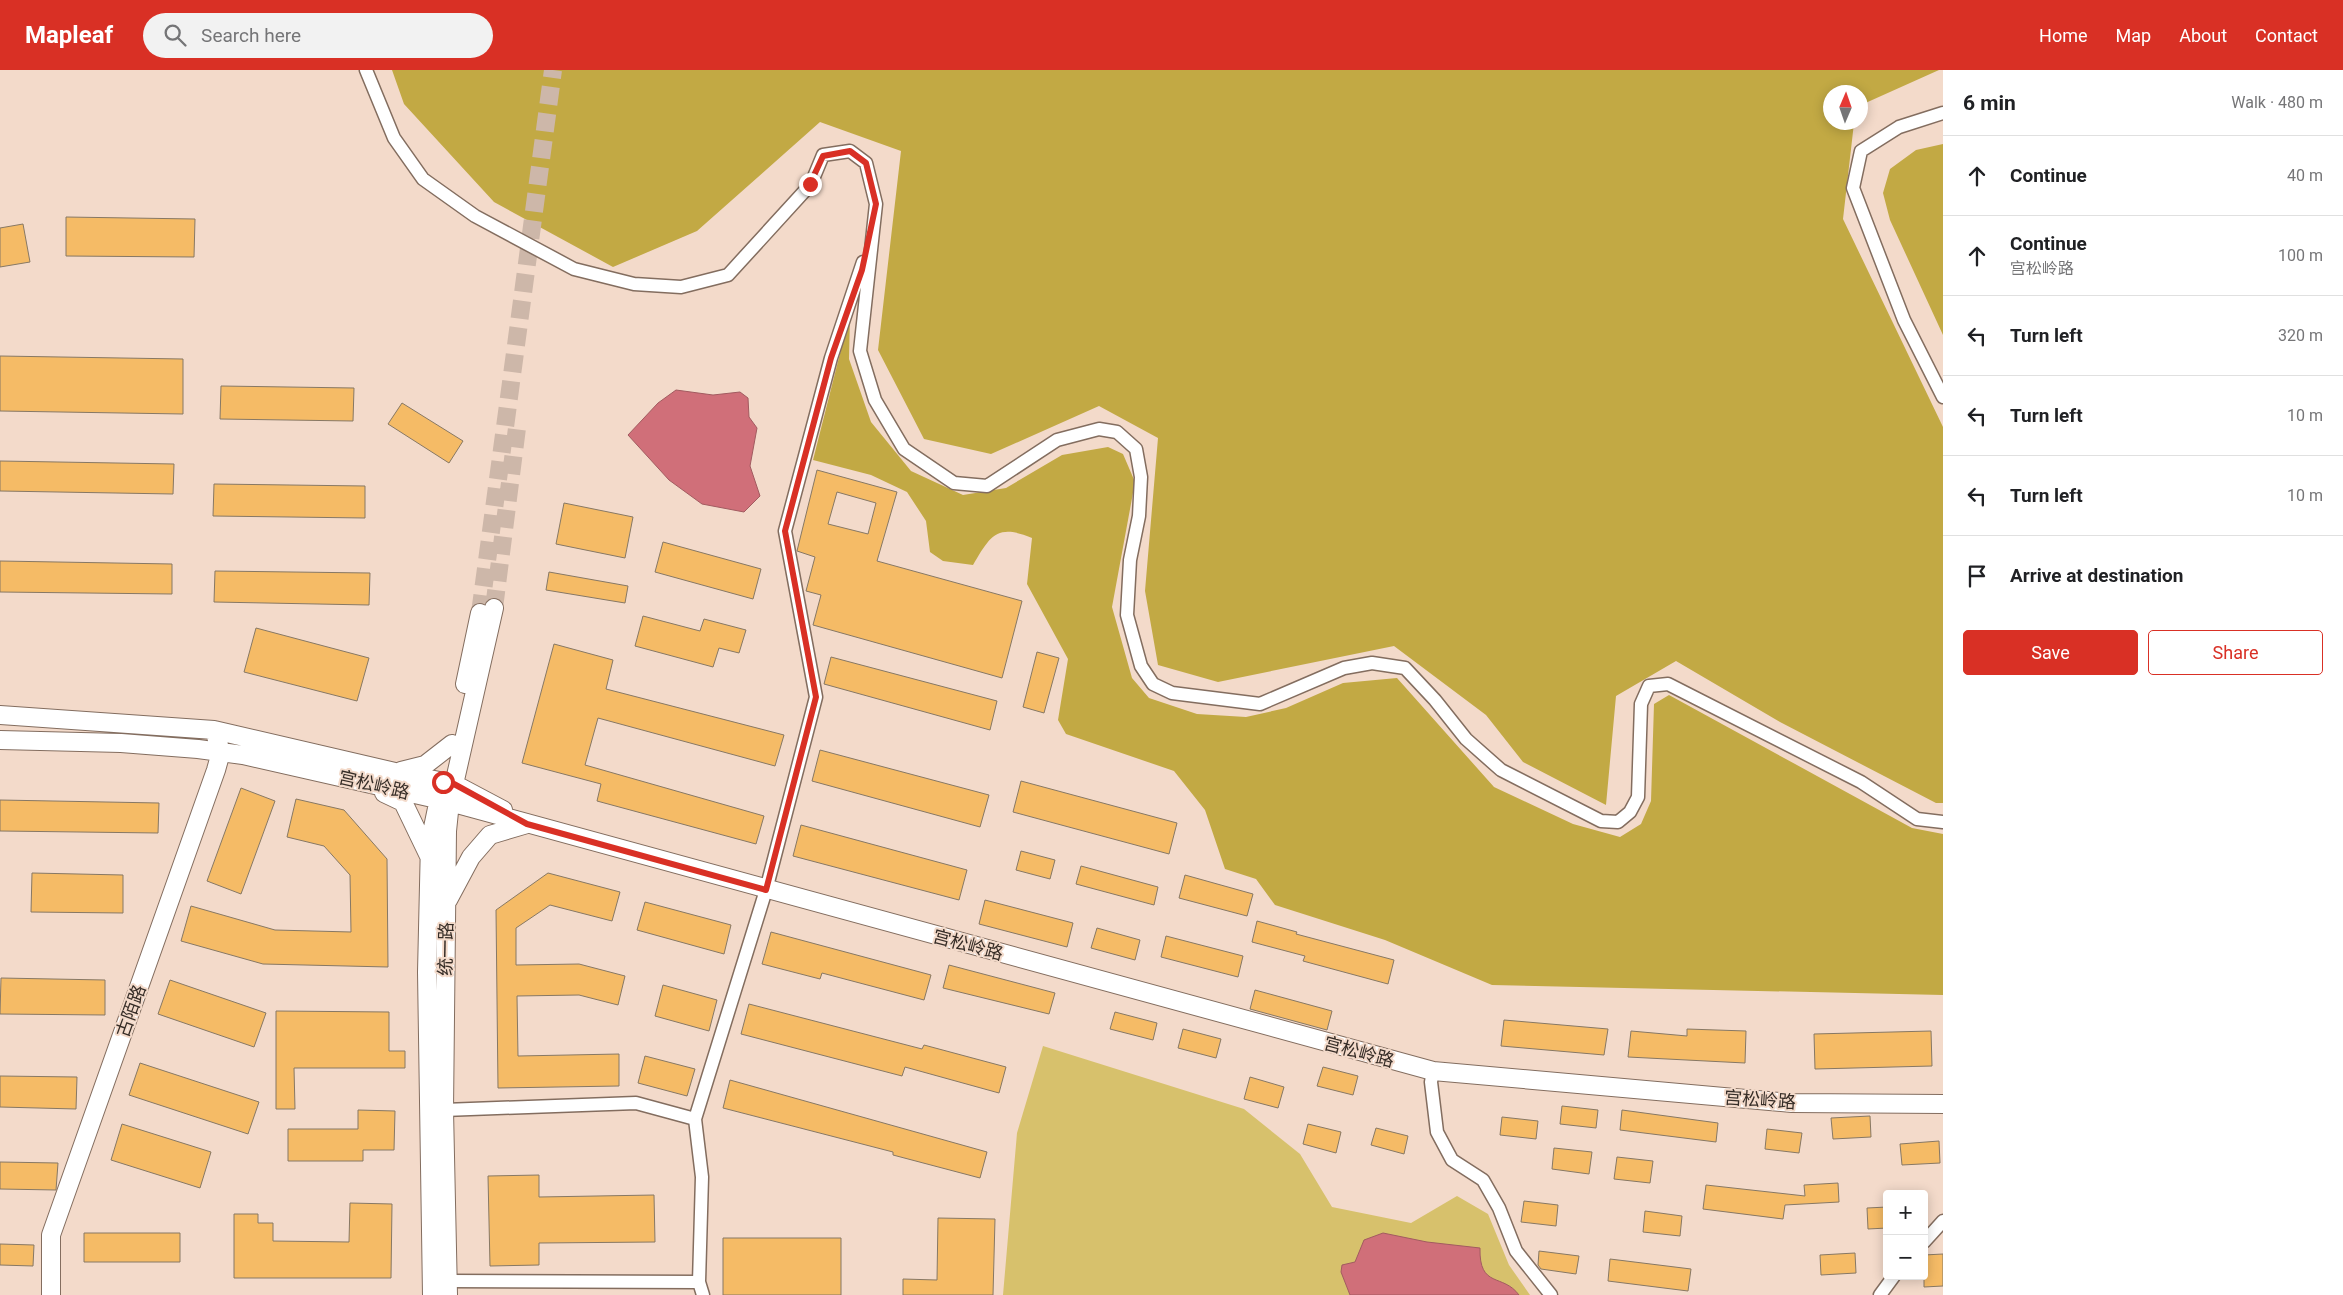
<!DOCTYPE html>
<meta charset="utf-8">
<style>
:root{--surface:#fff;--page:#f2f2f2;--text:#202124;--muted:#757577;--line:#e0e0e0;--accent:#d93025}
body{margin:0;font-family:Roboto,"Noto Sans SC",sans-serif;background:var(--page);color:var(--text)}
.controls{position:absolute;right:15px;bottom:15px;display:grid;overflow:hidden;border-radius:5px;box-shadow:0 2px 12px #0003}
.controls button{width:45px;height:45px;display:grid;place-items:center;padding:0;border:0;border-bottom:1px solid var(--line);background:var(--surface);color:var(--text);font:25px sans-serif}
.compass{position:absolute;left:1823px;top:15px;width:45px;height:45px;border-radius:50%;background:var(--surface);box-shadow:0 2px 12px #0003;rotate:2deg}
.stop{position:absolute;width:15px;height:15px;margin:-11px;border:4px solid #d93025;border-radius:50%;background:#fff}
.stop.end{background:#d93025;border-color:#fff;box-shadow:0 1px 5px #0008}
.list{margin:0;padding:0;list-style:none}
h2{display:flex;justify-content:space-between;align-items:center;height:65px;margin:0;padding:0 20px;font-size:21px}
h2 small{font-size:16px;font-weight:400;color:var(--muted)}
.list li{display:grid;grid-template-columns:32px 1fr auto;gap:15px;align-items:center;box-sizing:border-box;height:80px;padding:0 20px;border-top:1px solid var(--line)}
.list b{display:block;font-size:19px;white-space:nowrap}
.list p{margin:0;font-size:16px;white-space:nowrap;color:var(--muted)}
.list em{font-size:16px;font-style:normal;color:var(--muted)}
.actions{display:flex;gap:10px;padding:15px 20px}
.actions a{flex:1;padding:11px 0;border:1px solid var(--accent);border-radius:5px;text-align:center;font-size:18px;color:var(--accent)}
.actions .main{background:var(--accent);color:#fff}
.icon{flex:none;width:28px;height:28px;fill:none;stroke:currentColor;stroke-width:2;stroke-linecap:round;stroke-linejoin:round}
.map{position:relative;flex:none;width:1943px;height:1225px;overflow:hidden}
header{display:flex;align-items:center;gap:30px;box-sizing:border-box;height:70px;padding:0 25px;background:var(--accent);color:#fff}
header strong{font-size:24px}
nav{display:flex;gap:28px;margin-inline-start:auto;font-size:18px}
.search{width:350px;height:45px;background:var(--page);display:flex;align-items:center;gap:12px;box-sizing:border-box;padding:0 18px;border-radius:28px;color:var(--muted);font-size:19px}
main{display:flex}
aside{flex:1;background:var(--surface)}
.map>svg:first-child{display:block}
.green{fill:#d7c16c}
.forest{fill:#c2a944}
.water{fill:#d06f79;stroke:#a25b60}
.building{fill:#f5bb66;stroke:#877864;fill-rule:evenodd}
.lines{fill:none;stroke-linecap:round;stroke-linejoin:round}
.secondary-tunnel{stroke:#cdb7a9;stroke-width:18;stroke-dasharray:18 9;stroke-linecap:butt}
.street-casing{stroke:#836d5f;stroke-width:15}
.secondary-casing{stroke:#836d5f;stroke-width:20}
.street{stroke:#fff;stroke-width:12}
.secondary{stroke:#fff;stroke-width:18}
.route{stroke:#d93025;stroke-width:6}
.labels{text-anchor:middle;stroke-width:4;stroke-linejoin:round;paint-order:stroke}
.street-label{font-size:18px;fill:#362d27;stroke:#f3daca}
</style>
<header>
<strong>Mapleaf</strong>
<div class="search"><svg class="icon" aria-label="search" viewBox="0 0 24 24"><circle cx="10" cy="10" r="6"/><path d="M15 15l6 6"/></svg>Search here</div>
<nav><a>Home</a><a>Map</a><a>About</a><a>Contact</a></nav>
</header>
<main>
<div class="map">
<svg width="1943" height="1225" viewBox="0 0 1943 1225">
<rect width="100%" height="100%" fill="#f3daca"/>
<!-- green -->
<path class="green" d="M1043 976 1244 1039 1300 1084 1332 1137 1411 1153 1457 1126 1488 1144 1509 1195 1530 1225H1003L1017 1063Z"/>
<!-- forest -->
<path class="forest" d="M392 0H1939L1861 35 1860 22H1830V52L1854 53 1843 149 1943 357V733H1936L1780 652 1676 591 1616 626 1606 735 1523 692 1486 645 1394 576 1218 612 1158 595 1145 521 1158 368 1099 336 991 384 924 369 878 280 901 81 820 52 697 161 613 197 494 132 404 34Z
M1943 74V265L1890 150 1883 123 1890 99 1916 80Z
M850 244 849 289 871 352 911 401 963 425 1006 418 1062 385 1108 377 1123 384 1135 412 1112 537 1132 608 1149 628 1197 644 1246 647 1286 638 1343 613 1397 608 1494 717 1573 754 1620 767 1641 754 1651 731 1654 634 1669 625 1912 758 1943 764V925L1492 915 1385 870 1275 835 1256 809 1225 799 1205 740 1174 701 1066 664 1058 650 1068 589 1027 514 1032 468C997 453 990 466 973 495L943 491 930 482 926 451 907 422 871 405 813 390Z"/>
<!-- water -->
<path class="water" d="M676 320 713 325 740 322 748 328 749 347 757 358 750 396 760 426 744 442 702 434 669 410 628 365 658 333Z
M1383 1163 1427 1172 1480 1178C1479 1219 1503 1203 1519 1225H1350L1341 1202 1342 1195 1355 1192 1364 1170Z"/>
<!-- building -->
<path class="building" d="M66 147 195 149 194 187 66 186Z
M23 154 30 192 0 197V158Z
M0 286 183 289V344L0 341Z
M221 316 354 318 353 351 220 349Z
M402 333 463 371 449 393 388 354Z
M0 391 174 394 173 424 0 421Z
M817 400 897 422 877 491 1022 531 1002 608 813 555 821 525 806 521 815 487 797 481ZM837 422 876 433 868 464 828 454Z
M214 414 365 416V448L213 446Z
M564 433 633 447 625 488 556 474Z
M663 472 761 499 753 529 655 502Z
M0 491 172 494V524L0 522Z
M215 501 370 503 369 535 214 532Z
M549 502 628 516 625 533 546 520Z
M643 546 700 561 704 549 746 560 739 583 719 578 713 597 635 576Z
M256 558 369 588 357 631 244 602Z
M554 574 613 590 606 619 784 665 775 696 598 648 585 695 764 746 756 774 597 731 601 714 522 693Z
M1037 582 1059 588 1044 643 1023 637Z
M831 587 997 631 990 660 824 614Z
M820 680 989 725 980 757 812 711Z
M1021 711 1177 753 1169 784 1013 742Z
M241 718 275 731 241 824 207 811Z
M296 729 344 740 387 789 388 897 263 894 181 871 191 836 275 860 351 862 350 805 324 776 287 767Z
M0 730 159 733 158 763 0 761Z
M801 755 967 800 959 830 793 786Z
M1021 781 1055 790 1050 809 1016 800Z
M1081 796 1158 817 1154 835 1076 814Z
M32 803 123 805V843L31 842Z
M548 803 620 822 612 851 550 835 516 858V895L579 894 625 906 618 935 579 925 517 926 518 986 619 984V1016L498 1018 496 840Z
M1185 805 1253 824 1247 846 1179 828Z
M985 830 1073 853 1067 877 979 854Z
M645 832 731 855 724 884 637 860Z
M1257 851 1297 862 1296 864 1394 890 1388 914 1303 891 1305 886 1252 872Z
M1097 858 1140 870 1135 890 1091 878Z
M771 862 931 905 924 930 822 903 820 909 762 894Z
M1166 866 1243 886 1238 907 1161 887Z
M949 895 1055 923 1049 944 943 918Z
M1 908 105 910V945L0 944Z
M170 910 266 943 254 977 158 944Z
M663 915 717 930 709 961 655 946Z
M1255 920 1332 941 1327 960 1250 939Z
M749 934 922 979 924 975 1006 997 999 1023 905 997 902 1006 741 964Z
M276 941 389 942V981H405V998H294L295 1039H276Z
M1115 942 1157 953 1153 970 1110 959Z
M1504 950 1608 959 1604 985 1501 976Z
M1183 959 1221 969 1216 988 1178 978Z
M1687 959 1746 961 1745 993 1628 987 1631 961 1687 966Z
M1931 961 1932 996 1815 999 1814 964Z
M645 986 695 999 687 1026 638 1013Z
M140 993 259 1032 248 1064 129 1025Z
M1323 997 1358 1006 1353 1025 1317 1016Z
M0 1006 77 1007 76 1039 0 1037Z
M1250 1007 1284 1017 1278 1038 1244 1029Z
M730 1010 987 1082 980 1108 893 1085V1082L723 1038Z
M1562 1036 1598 1040 1596 1058 1560 1054Z
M358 1040 395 1041 394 1080H363V1091H288V1059H358Z
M1622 1040 1718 1053 1716 1072 1620 1060Z
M1870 1046 1871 1067 1833 1069 1831 1048Z
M1502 1047 1538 1051 1536 1069 1500 1065Z
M122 1054 211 1082 200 1118 111 1090Z
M1308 1054 1341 1062 1336 1083 1303 1074Z
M1376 1058 1408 1066 1404 1084 1371 1075Z
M1767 1059 1802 1063 1799 1083 1765 1079Z
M1939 1071 1940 1093 1902 1095 1900 1074Z
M1554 1078 1592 1082 1589 1104 1552 1099Z
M1617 1087 1653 1091 1650 1113 1614 1109Z
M0 1092 58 1093 56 1120 0 1119Z
M539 1105V1127L654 1125 655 1172 539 1173V1195L490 1196 488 1106Z
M1838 1113 1839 1132 1785 1135 1783 1149 1703 1139 1706 1115 1805 1126 1804 1115Z
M1524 1131 1558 1135 1556 1156 1521 1152Z
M350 1133 392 1134 391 1208H234V1144H258V1153H273V1171L349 1172Z
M1887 1137V1158L1868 1159 1867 1138Z
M1645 1141 1682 1146 1680 1166 1643 1162Z
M938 1148 995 1149 993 1225H903V1209L937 1210Z
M84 1163H180V1192H84Z
M723 1168H841V1225H723Z
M0 1174 34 1175 33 1196 0 1195Z
M1539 1181 1579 1186 1576 1204 1541 1199 1538 1195Z
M1855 1183 1856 1203 1821 1205 1820 1185Z
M1943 1184V1216L1924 1217V1185Z
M1610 1189 1691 1199 1688 1221 1608 1211Z"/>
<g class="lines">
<!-- secondary-tunnel -->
<path class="secondary-tunnel" d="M494 538 517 358
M480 543 553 0"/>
<defs>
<path id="street" d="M366 0 394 68 423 109 475 146 574 199 634 214 681 217 728 205 811 114 823 85 850 81 866 93 876 134 860 281 875 330 904 379 954 413 987 416 1057 370 1099 359 1117 362 1136 379 1141 407 1139 446 1130 490 1127 545 1141 596 1153 614 1172 623 1260 634 1344 598 1372 593 1405 598 1435 630 1466 669 1501 700 1601 751 1618 752 1630 742 1638 727 1641 634 1649 616 1668 614 1861 712 1917 749 1943 752
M1943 43 1899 57 1861 81 1853 118 1904 250 1943 327
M1433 1001 1431 1012 1437 1062 1452 1090 1483 1110 1499 1138 1516 1181 1551 1225
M444 1040 636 1033 695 1049
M1924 1172 1943 1151
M448 1211 699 1212
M703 1225 699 1212 702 1107 695 1049 766 820 816 627 785 461 831 288 863 192
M1880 1225 1894 1206"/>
<path id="secondary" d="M465 614 480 543
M0 645 214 660 395 702 454 714 503 740
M0 670 121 673 198 679 243 685 450 732 1433 1001 1792 1033 1943 1034
M401 701 425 695 452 674
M384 723 403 732 429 786
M448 830 471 787 490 765 527 754
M51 1225V1165L216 700 221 682 214 660
M432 1225 427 902 430 772 441 719
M448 1225 444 1040 447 761 450 732 494 538"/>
</defs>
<!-- street casing -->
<use href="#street" class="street-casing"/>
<!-- secondary casing -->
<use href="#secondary" class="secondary-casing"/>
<!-- street -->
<use href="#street" class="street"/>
<!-- secondary -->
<use href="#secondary" class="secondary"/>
</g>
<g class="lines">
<!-- route -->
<path class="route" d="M443 712 454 714 527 754 766 820 816 627 785 461 831 288 862 200 876 134 866 93 850 81 823 86 810 114"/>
</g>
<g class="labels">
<!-- street labels -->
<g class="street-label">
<text transform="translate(374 715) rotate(13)" y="6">宫松岭路</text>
<text transform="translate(968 875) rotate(15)" y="6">宫松岭路</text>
<text transform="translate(446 879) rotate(-89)" y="6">统一路</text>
<text transform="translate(131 941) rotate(-70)" y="6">古陌路</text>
<text transform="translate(1359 982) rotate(15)" y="6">宫松岭路</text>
<text transform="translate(1760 1030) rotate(4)" y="6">宫松岭路</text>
</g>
</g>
</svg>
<div class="controls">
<button>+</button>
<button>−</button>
</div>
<svg class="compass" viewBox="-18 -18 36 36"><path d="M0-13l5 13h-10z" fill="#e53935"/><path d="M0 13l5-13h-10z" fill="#757577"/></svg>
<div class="stop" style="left:443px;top:712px"></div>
<div class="stop end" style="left:810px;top:114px"></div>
</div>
<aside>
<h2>6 min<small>Walk · 480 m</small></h2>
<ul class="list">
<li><svg class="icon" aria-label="ahead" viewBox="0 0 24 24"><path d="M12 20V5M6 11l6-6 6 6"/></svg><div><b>Continue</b></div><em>40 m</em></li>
<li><svg class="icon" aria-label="ahead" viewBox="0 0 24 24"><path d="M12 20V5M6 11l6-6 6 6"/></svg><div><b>Continue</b><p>宫松岭路</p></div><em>100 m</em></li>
<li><svg class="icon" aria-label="left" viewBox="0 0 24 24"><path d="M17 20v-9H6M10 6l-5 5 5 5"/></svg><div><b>Turn left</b></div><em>320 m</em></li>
<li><svg class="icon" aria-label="left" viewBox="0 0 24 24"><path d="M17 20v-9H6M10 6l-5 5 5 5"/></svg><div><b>Turn left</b></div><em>10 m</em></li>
<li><svg class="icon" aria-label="left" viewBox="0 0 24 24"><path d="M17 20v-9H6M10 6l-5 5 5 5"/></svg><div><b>Turn left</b></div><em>10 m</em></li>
<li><svg class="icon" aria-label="arrive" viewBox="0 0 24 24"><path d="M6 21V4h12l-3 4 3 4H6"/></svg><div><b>Arrive at destination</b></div></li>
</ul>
<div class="actions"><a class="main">Save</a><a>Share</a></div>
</aside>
</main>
